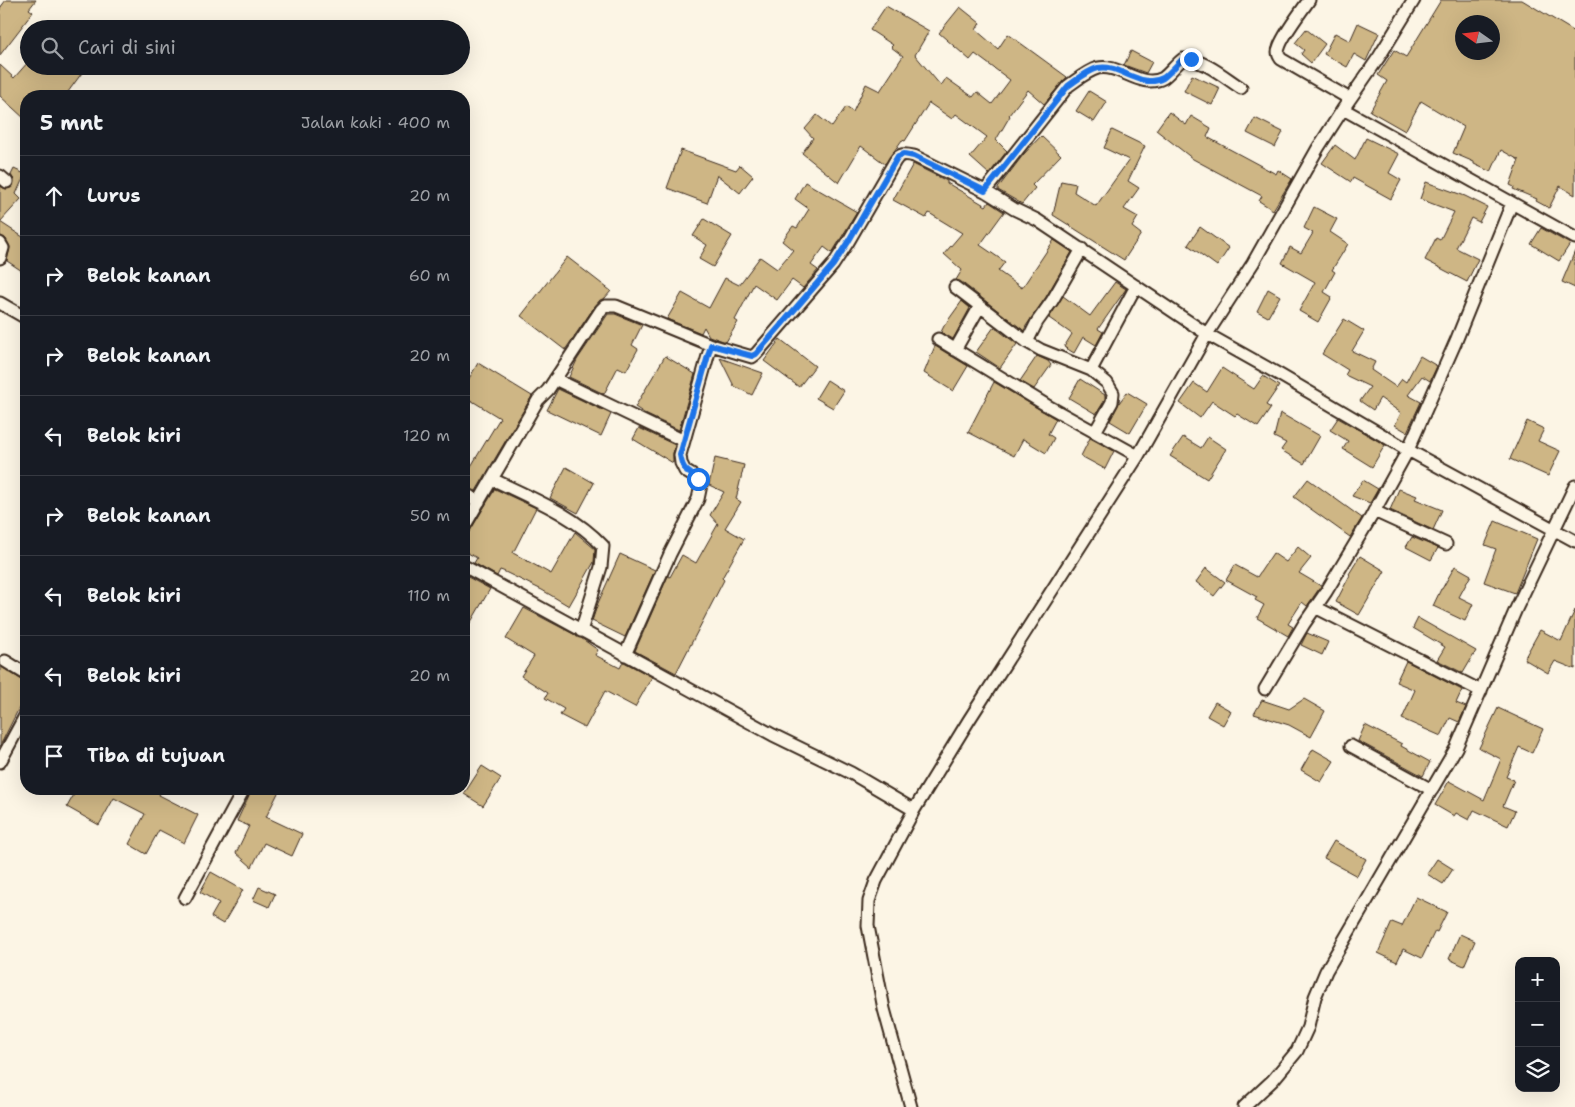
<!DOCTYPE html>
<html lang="id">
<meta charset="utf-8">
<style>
:root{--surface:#171b24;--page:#20242c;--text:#f1f3f6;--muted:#9ea1a6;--line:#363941}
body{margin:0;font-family:"Shantell Sans",sans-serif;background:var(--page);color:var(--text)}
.controls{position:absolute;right:15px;bottom:15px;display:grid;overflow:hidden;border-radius:10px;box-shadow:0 5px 20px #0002}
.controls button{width:45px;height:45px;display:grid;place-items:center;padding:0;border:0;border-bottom:1px solid var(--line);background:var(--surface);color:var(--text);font:25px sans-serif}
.compass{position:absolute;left:1455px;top:15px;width:45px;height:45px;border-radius:50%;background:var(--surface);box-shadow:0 5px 20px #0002;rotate:284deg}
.stop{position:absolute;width:15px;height:15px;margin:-11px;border:4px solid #1a73e8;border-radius:50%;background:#fff}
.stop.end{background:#1a73e8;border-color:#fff;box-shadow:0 1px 5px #0008}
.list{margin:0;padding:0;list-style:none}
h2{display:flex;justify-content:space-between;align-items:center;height:65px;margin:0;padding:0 20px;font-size:21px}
h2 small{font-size:16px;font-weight:400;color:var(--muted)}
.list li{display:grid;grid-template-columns:32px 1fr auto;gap:15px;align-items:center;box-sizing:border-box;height:80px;padding:0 20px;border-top:1px solid var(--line)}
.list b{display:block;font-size:19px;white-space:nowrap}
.list em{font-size:16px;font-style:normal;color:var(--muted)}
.icon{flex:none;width:28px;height:28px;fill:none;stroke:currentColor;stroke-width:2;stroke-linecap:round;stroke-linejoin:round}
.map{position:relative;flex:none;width:1575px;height:1107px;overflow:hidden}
.search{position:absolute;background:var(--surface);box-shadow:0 5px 20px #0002;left:20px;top:20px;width:450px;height:55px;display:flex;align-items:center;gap:12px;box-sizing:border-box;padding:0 18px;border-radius:28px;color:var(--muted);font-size:19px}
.panel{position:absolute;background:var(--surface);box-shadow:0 5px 20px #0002;left:20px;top:90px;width:450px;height:705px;border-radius:20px}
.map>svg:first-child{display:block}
.building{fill:#ceb685;stroke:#3b2a1e;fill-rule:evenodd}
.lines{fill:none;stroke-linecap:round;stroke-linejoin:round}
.minor-casing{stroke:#3b2a1e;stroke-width:15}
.minor{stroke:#fcf5e5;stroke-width:11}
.route{stroke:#1a73e8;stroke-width:6}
</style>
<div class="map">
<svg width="1575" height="1107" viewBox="0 0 1575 1107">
<rect width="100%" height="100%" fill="#fcf5e5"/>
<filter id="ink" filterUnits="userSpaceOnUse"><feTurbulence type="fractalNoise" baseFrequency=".02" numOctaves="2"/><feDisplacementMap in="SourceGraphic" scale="10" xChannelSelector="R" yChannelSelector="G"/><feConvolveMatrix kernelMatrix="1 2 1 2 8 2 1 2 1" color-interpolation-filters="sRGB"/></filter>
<g filter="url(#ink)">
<!-- building -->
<path class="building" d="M6 0H36L29 9 33 12 0 55V8Z
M1441 0H1522L1575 32V195L1560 186 1549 208 1536 201 1537 199 1513 189 1514 187 1510 185 1519 160 1501 150 1491 172 1474 164V162L1453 153 1464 127 1421 101 1405 131 1370 111 1387 81 1378 75 1394 50 1406 57ZM1462 22H1492V52H1462Z
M886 6 929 31 915 55 941 86 946 78 973 97 977 92 992 104 1010 80 975 54 970 60 939 33 960 7 980 23 976 30 998 49 1008 34 1067 77 1044 104 1028 90 1009 115 1010 116 996 140 1007 151 989 174 970 157 987 137 956 114 952 119 929 103 905 141 902 140 885 164 861 146 839 183 802 153 813 138 805 129 817 115 832 127 846 107 853 112 866 84 880 91 903 56 891 47 893 45 870 30Z
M1358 23 1379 33 1366 61 1354 54 1347 67 1324 54 1335 33 1350 41Z
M1306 29 1325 44 1311 63 1301 54 1304 50 1295 43Z
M1131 51 1152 62 1146 73 1124 65Z
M29 61V66H87L65 96H26V120L0 96V65L14 78Z
M1192 75 1220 88 1212 105 1184 91Z
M1089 91 1107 102 1094 122 1076 111Z
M1169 112 1186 125 1191 116 1211 128 1207 137 1276 174 1278 170 1292 179 1273 210 1259 201 1262 196 1193 159 1156 130Z
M1255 118 1283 132 1275 147 1247 133Z
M1112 130 1145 146 1128 181 1139 188 1124 209 1138 217 1132 227 1141 234 1124 260 1053 215 1061 181 1076 184 1074 192 1096 206 1129 160 1104 148Z
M1041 136 1061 155 1032 185 1035 188 1022 204 998 190V188L1023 155Z
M1366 138 1399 154 1389 173 1401 180 1391 199 1353 178 1351 182 1322 163 1335 145 1355 160Z
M681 150 736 170 740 165 753 176 740 193 717 175 707 203 667 188Z
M913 164 947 181V183L986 206 989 202 1004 212 980 245 1005 262 998 271 1022 288 1054 240 1072 252 1046 297 1026 326 1024 331 960 281 956 280 962 270 944 254 962 233 929 213 926 218 893 200Z
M14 169 25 174 16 194 21 199 0 222 26 239V265L22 271 7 261 10 247 6 239 0 236V186L6 189 13 186 14 180 11 175Z
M805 182 857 212 832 253 824 247 811 265 818 270 803 288 792 280 777 300 754 284 735 320 738 322 726 342 709 336 704 327 701 333 667 319 682 293 709 308 725 278 739 285 760 257 777 269 793 250 782 241 793 226 797 228 809 209 795 199Z
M1426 182 1465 196 1487 207 1479 222 1471 218 1456 248 1478 259 1467 282 1425 260 1436 238 1440 240 1454 212 1420 199Z
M1314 207 1337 219 1330 232 1348 244 1332 270 1335 272 1324 292 1332 297 1318 322 1299 311 1315 282 1282 263 1290 247 1301 253 1313 233 1304 228Z
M704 219 732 236 713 267 699 259 707 245 693 236Z
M1200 227 1229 248 1217 266 1188 245Z
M1541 228 1570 244 1559 261 1531 244Z
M1575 251V288L1562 282Z
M567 257 611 291 605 298 600 300 595 306 565 350 521 316Z
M1115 282 1126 289 1098 329 1103 332 1096 345 1083 337 1074 353 1064 347 1072 334 1049 318 1063 296 1090 316Z
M1268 289 1280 296 1268 317 1257 311Z
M962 301 970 308 953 339 941 332 944 326Z
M608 314H615L642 325 632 345 638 349 626 371 618 367 604 394 569 377 577 360Z
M1344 319 1364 331 1352 351 1375 362 1371 370 1396 387 1402 379 1406 382 1420 356 1437 366 1430 381 1422 376 1408 395 1421 402 1407 432 1395 425 1401 413 1380 398 1373 410 1360 401 1370 387 1345 375 1348 370 1322 354Z
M994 327 1017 344 1000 368 976 352Z
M780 339 815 366 799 387 764 361Z
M935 346 968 366 953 391 924 373Z
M665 356 695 374 679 430 647 415 635 407Z
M1037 356 1048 361 1051 365 1034 389 1020 381Z
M720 358 763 373 752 395 734 386Z
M478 363 532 396 476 491 464 486V464L470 468 500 418 464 396V387Z
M1222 368 1254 389 1263 376 1279 386 1266 405 1271 408 1258 427 1237 414 1235 416 1212 401 1200 418 1180 403 1194 383 1207 392Z
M1080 379 1105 395V400L1096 414 1069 398Z
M827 380 844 391 833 408 816 398Z
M994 382 1056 419 1048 434 1054 438 1046 453 1023 439 1014 456 968 432Z
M558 389 611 414 601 436 547 410Z
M1127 392 1147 404 1130 433 1110 421 1119 403Z
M1280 413 1320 436 1304 464 1281 450 1286 443 1274 437Z
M1338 418 1385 445 1372 467 1343 449 1348 441 1330 430Z
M1527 421 1544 429 1538 441 1560 451 1548 476 1510 459Z
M639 428 675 445 673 453V463L633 439Z
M1183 437 1201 448 1208 437 1226 449 1207 479 1170 456Z
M1090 438 1114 451 1105 469 1081 456Z
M715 458 744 465 736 499 741 502 725 528 744 539 722 578 724 580 676 673 635 651 668 576 670 577 682 555 696 563 718 524 710 515 724 492 709 485Z
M566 467 594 483 578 513 550 498Z
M1308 479 1362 518 1350 537 1294 497Z
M1363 480 1378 489 1370 503 1352 496Z
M495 489 536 508 513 553 551 574 575 532 595 549 594 562 569 606 542 590 503 571 500 570 497 576 474 563 477 558 464 551V534L470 531Z
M1399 489 1417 496 1415 499 1442 510 1433 530 1390 510Z
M1495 521 1537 539 1515 593 1484 582 1496 549 1485 545Z
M1412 537 1438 548 1431 560 1406 547Z
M1298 547 1311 558 1299 573 1321 586 1307 606 1302 602 1288 624 1293 627 1288 636 1257 618 1264 605 1255 600 1257 597 1226 580 1235 565 1257 577 1273 553 1286 562Z
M620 554 655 570 625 637 592 621 598 603Z
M1360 556 1385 571 1359 615 1336 602 1350 575 1349 574Z
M1455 566 1471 575 1459 597 1473 604 1465 621 1433 606 1441 589H1442Z
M1206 568 1225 582 1214 596 1196 582Z
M466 576 490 589 464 634V580Z
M524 608 581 638 598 650 595 655 620 668 623 662H624L652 677 635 707 605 691 585 728 560 715 564 709 545 698 548 693 521 676 534 656 506 639Z
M1575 610V669L1555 661 1548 673 1524 659 1540 630 1561 641Z
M1418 618 1476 651 1463 673 1437 660 1445 647 1413 628Z
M1307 633 1328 642 1322 655 1301 645Z
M1406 661 1462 690 1456 703 1466 707 1459 722 1450 718 1441 736 1402 719 1415 690 1396 682Z
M0 666 22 680 26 681V694L0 746Z
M1304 699 1325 711 1311 737 1289 725 1254 714 1262 700 1289 709Z
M1215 702 1231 711 1223 725 1207 716Z
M1498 708 1543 729 1532 753 1519 747 1506 777 1514 780 1503 806 1515 811 1508 826 1474 810 1469 820 1456 813 1454 816 1435 805 1449 781 1484 800 1501 759 1479 748Z
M1365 725 1402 744 1401 746 1430 762 1423 776 1358 741Z
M1313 749 1334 761 1321 782 1301 770Z
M482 766 501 778 483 806 464 794Z
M77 789H162L159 795 198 815 184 843 159 830 146 854 129 844 145 814 114 798 99 825 67 807Z
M252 789H280L266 817 302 834 292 856 264 843 252 867 236 853 249 826 237 821Z
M1334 841 1366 859 1357 876 1324 858Z
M1437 859 1453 869 1443 884 1427 874Z
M211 872 243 890 223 924 211 917 219 903 200 892Z
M259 887 275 894 269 907 253 900Z
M1416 897 1447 912 1437 932 1435 931 1422 958 1403 949 1397 962 1378 953 1392 922 1402 926Z
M1460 934 1475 941 1464 966 1449 959Z"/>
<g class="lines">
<defs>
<path id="minor" d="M1309 0C1301 12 1282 36 1279 48 1277 52 1278 55 1281 59L1350 99
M1343 109 1575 238
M0 176 7 182
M985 191 1068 86C1077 80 1087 71 1098 68 1119 63 1141 90 1163 78 1169 74 1176 64 1183 59 1204 59 1224 77 1241 88
M0 243 3 248 0 258
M955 287 1027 342 1041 350 1091 370 1107 383 1113 393 1112 402 1095 432
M0 303 26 318
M938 339 1046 405 1138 456
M1027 342 1037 322 1052 301 1082 249
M955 350 980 306
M1091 370 1136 286
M555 379 684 441
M492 479C531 498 573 514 603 546L601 567 581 631
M464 493 479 502
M1374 511 1446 544
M464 527 538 400 548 390 601 310 605 306H616L711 345 752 357 756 354 833 265 848 242 895 161C900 153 905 154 914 156L985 191 1014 209 1037 220 1207 334 1280 375 1408 450 1575 541
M464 566 773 735 851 773 914 810
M1315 607 1481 691
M625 655 670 554 698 499 701 485 698 479 685 471 681 463 680 455 711 345
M5 661 26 674
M1265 689 1304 624 1326 592 1371 517 1408 450 1456 341 1512 203
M1351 746 1432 790
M0 762 26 714
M185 898 244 789
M911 1107 884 1009 868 926 869 901 876 881 914 810 969 720 1138 456 1207 334 1253 263 1318 148 1343 109 1379 57 1414 0
M1244 1107 1273 1080 1297 1051 1308 1027 1315 997 1326 971 1456 748 1516 609 1575 486"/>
</defs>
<!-- minor casing -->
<use href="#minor" class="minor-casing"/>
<!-- minor -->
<use href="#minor" class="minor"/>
</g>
</g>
<g class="lines" filter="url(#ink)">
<!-- route -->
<path class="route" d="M698 479C686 470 683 471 680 455L711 345 752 356 756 354 833 265 848 242 898 156 904 154 914 156 985 191 1068 86C1077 80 1087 71 1098 68 1119 63 1141 90 1163 78 1169 74 1177 64 1183 59H1191"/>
</g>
</svg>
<div class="controls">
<button>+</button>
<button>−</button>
<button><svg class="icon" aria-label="layers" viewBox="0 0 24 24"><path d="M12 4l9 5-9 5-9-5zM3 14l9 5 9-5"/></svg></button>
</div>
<svg class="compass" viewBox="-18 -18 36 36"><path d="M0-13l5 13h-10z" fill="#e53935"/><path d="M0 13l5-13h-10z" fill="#9ea1a6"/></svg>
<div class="stop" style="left:698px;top:479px"></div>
<div class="stop end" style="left:1191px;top:59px"></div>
<div class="search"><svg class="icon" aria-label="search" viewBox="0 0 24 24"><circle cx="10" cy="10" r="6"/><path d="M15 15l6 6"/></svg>Cari di sini</div>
<section class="panel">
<h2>5 mnt<small>Jalan kaki · 400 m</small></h2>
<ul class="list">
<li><svg class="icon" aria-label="ahead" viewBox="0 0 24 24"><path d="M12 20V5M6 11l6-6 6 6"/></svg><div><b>Lurus</b></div><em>20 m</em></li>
<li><svg class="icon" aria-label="right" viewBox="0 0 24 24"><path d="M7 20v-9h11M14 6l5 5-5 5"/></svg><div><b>Belok kanan</b></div><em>60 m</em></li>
<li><svg class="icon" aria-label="right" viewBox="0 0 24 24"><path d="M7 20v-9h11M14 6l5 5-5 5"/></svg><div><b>Belok kanan</b></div><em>20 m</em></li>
<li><svg class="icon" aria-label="left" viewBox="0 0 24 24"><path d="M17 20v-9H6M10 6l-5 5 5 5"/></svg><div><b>Belok kiri</b></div><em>120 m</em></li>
<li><svg class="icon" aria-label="right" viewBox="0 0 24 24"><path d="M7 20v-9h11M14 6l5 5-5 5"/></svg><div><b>Belok kanan</b></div><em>50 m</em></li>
<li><svg class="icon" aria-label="left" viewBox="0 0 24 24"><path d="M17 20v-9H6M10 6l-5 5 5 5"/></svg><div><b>Belok kiri</b></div><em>110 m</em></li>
<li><svg class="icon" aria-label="left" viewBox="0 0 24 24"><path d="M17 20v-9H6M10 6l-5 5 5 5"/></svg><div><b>Belok kiri</b></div><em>20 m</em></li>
<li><svg class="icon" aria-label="arrive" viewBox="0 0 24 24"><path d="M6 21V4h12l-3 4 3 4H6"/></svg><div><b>Tiba di tujuan</b></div></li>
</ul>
</section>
</div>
